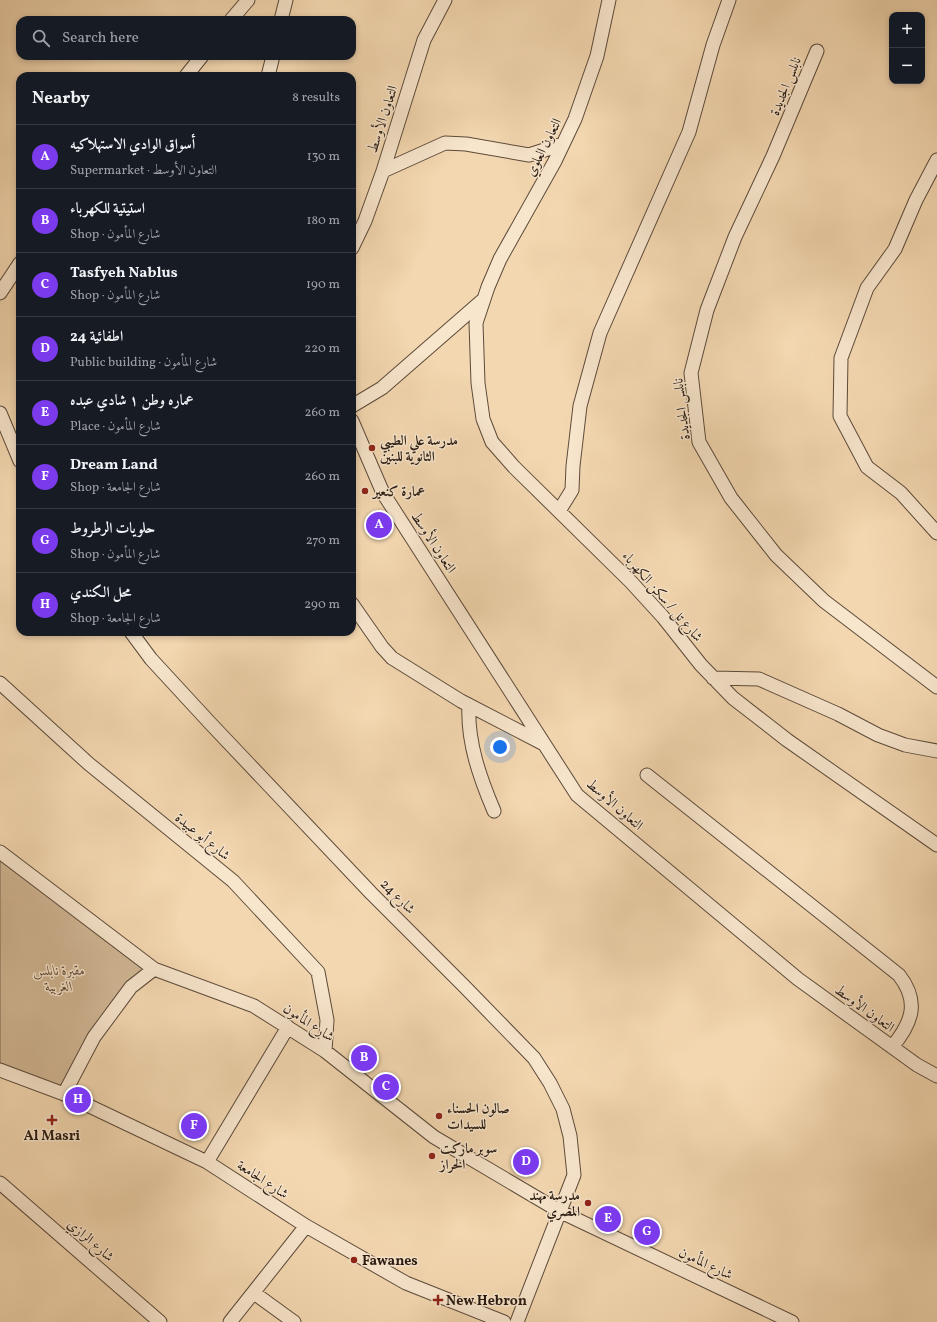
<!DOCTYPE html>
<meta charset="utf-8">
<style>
:root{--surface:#171b24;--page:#20242c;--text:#f1f3f6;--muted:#9ea1a6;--line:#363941;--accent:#7c3aed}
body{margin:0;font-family:Vollkorn,Amiri,serif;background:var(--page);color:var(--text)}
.controls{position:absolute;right:12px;top:12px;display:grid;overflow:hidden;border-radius:8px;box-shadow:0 2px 6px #0003}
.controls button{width:36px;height:36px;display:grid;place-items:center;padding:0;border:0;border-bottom:1px solid var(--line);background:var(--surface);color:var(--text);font:20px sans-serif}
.you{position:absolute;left:500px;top:747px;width:14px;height:14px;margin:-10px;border:3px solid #fff;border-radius:50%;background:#1a73e8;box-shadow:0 0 0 6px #1a73e833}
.badge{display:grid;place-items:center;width:26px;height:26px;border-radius:50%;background:var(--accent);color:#fff;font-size:13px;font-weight:700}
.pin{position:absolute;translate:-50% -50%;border:2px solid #fff;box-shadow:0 1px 4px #0006}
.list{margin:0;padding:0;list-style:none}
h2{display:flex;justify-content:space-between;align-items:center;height:52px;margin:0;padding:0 16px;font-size:17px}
h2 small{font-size:13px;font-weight:400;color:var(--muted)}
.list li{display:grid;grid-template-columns:26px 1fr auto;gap:12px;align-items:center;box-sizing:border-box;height:64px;padding:0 16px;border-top:1px solid var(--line)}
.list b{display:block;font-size:15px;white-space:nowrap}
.list p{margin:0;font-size:13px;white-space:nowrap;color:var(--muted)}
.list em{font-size:13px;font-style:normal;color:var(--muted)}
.icon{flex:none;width:22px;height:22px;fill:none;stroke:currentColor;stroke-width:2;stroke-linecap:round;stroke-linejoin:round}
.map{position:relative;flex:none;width:937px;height:1322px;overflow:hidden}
.search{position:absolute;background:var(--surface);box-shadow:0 2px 6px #0003;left:16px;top:16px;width:340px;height:44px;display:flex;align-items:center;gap:10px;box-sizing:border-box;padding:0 14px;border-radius:12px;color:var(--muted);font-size:15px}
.panel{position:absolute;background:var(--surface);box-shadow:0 2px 6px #0003;left:16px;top:72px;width:340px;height:564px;border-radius:12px}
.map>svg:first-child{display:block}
.green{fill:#d1b795;stroke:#7e6954}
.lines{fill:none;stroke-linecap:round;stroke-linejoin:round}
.minor-casing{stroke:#5c4a3a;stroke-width:15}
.minor{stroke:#f7e5cc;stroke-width:13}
.poi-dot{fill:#8f2418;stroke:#f7e5cc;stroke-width:1.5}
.labels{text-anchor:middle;stroke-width:3;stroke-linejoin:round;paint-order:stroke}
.street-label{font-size:14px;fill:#2a1b12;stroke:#f7e5cc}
.poi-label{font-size:14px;font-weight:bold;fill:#2a1b12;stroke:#f7e5cc;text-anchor:start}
.park-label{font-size:14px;font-style:italic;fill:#5c4a39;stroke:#f7e5cc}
</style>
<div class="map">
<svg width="937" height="1322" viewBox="0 0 937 1322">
<rect width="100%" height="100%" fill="#f3d7b0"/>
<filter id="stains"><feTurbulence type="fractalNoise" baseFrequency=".005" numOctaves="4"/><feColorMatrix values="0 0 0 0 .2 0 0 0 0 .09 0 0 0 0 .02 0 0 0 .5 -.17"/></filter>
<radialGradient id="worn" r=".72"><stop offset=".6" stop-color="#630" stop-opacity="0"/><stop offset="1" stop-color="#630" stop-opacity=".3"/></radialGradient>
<!-- green -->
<path class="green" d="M0 860 145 971 63 1087 0 1065Z"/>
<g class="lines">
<defs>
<path id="minor" d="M609 0 597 56 575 119 555 161 500 259 488 287 476 323 478 383 483 419 492 442 514 467 631 582 663 617 701 665 733 698 787 740 937 845
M231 20 248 0
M281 20 286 0
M817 51 773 156 735 237 707 310 691 373 699 442 731 498 776 555 824 601 937 687
M186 76 202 56
M268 76 273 56
M937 160 916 200 895 249 867 288 841 358 840 416 867 467 901 493 937 533
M383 171 445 143 466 144 529 155 563 144
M352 248 365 221 383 171 424 40 445 0
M0 293 20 263
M352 406 382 388 483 300
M0 413 20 461
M352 421 383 493 577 795 798 979 917 1065 937 1076
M559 511 572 490 573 466 580 406 600 333 689 132 713 45 729 0
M352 604 382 647 392 658 461 701 544 744
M131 632 151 659 210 723 371 893 464 986 534 1058 550 1083 563 1109 570 1136 574 1175 517 1322
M713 678 759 679 838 714 878 735 905 745 937 751
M0 683 89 764 233 881 318 972 327 1020 325 1051
M469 705C467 742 480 778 494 811
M647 775 899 975C920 1002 912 1023 892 1047
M0 852 154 969 254 1006 325 1051 434 1137 561 1212 792 1322
M0 1070 64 1094 207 1162 306 1226 406 1283 504 1322
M64 1094 94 1037 131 987 154 969
M207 1162 288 1027
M0 1183 160 1322
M254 1293 294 1322
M230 1322 306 1226"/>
</defs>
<!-- minor casing -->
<use href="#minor" class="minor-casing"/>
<!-- minor -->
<use href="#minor" class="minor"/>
</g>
<!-- markers -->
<g class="poi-dot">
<circle cx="372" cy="448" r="4"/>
<circle cx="365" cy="491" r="4"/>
<circle cx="439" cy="1116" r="4"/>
<path d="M50 1114h4v4h4v4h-4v4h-4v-4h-4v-4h4z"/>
<circle cx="432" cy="1156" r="4"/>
<circle cx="588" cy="1203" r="4"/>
<circle cx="354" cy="1260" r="4"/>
<path d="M436 1294h4v4h4v4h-4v4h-4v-4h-4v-4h4z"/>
</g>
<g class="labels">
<!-- street labels -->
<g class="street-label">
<text transform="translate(785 86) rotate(-68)" y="5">نابلس الجديدة</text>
<text transform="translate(382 119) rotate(-72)" y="5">التعاون الأوسط</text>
<text transform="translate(543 147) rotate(-63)" y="5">التعاون العلوي</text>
<text transform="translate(681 409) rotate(-97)" y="5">نابلس الجديدة</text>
<text transform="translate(434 542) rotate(57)" y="5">التعاون الأوسط</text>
<text transform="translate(663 596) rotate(49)" y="5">شارع تل / سكن الكهرباء</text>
<text transform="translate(615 804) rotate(41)" y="5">التعاون الأوسط</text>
<text transform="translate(203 836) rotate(39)" y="5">شارع أبو عبيدة</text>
<text transform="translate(398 896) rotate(45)" y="5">شارع 24</text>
<text transform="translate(865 1008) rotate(36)" y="5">التعاون الأوسط</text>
<text transform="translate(309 1022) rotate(33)" y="5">شارع المأمون</text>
<text transform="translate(263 1179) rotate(33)" y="5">شارع الجامعة</text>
<text transform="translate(91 1240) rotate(41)" y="5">شارع الرازي</text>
<text transform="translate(706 1263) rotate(25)" y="5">شارع المأمون</text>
</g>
<!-- poi labels -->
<g class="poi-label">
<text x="380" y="445">مدرسة علي الطيبي<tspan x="380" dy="16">الثانوية للبنين</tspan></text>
<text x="373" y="496">عمارة كنعير</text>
<text x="447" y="1113">صالون الحسناء<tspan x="447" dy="16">للسيدات</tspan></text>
<text x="52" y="1140" text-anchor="middle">Al Masri</text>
<text x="440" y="1153">سوبر ماركت<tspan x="440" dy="16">الخراز</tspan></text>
<text x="580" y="1200" text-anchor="end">مدرسة مهند<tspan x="580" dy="16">المصري</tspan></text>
<text x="362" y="1265">Fawanes</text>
<text x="446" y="1305">New Hebron</text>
</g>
<!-- park labels -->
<g class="park-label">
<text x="59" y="975">مقبرة نابلس<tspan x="59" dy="16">الغربية</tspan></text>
</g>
</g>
<rect width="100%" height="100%" filter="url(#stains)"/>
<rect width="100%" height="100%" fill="url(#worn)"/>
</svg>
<div class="controls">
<button>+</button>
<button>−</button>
</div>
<div class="you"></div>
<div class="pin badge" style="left:379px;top:525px">A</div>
<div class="pin badge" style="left:364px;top:1058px">B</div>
<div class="pin badge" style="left:386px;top:1087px">C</div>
<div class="pin badge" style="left:526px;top:1162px">D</div>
<div class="pin badge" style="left:608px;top:1219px">E</div>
<div class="pin badge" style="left:194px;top:1126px">F</div>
<div class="pin badge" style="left:647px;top:1232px">G</div>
<div class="pin badge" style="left:78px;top:1100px">H</div>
<div class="search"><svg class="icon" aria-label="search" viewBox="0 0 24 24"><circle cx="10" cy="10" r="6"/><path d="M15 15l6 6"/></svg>Search here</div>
<section class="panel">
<h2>Nearby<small>8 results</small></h2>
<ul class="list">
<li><span class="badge">A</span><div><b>أسواق الوادي الاستهلاكيه</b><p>Supermarket · التعاون الأوسط</p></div><em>130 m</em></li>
<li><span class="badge">B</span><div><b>استيتية للكهرباء</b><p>Shop · شارع المأمون</p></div><em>180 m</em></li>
<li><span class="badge">C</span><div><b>Tasfyeh Nablus</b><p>Shop · شارع المأمون</p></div><em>190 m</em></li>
<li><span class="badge">D</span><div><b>اطفائية 24</b><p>Public building · شارع المأمون</p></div><em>220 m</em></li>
<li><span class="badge">E</span><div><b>عماره وطن ١ شادي عبده</b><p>Place · شارع المأمون</p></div><em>260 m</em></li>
<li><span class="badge">F</span><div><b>Dream Land</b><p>Shop · شارع الجامعة</p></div><em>260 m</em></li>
<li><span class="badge">G</span><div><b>حلويات الرطروط</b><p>Shop · شارع المأمون</p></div><em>270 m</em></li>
<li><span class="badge">H</span><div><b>محل الكندي</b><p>Shop · شارع الجامعة</p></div><em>290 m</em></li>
</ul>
</section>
</div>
